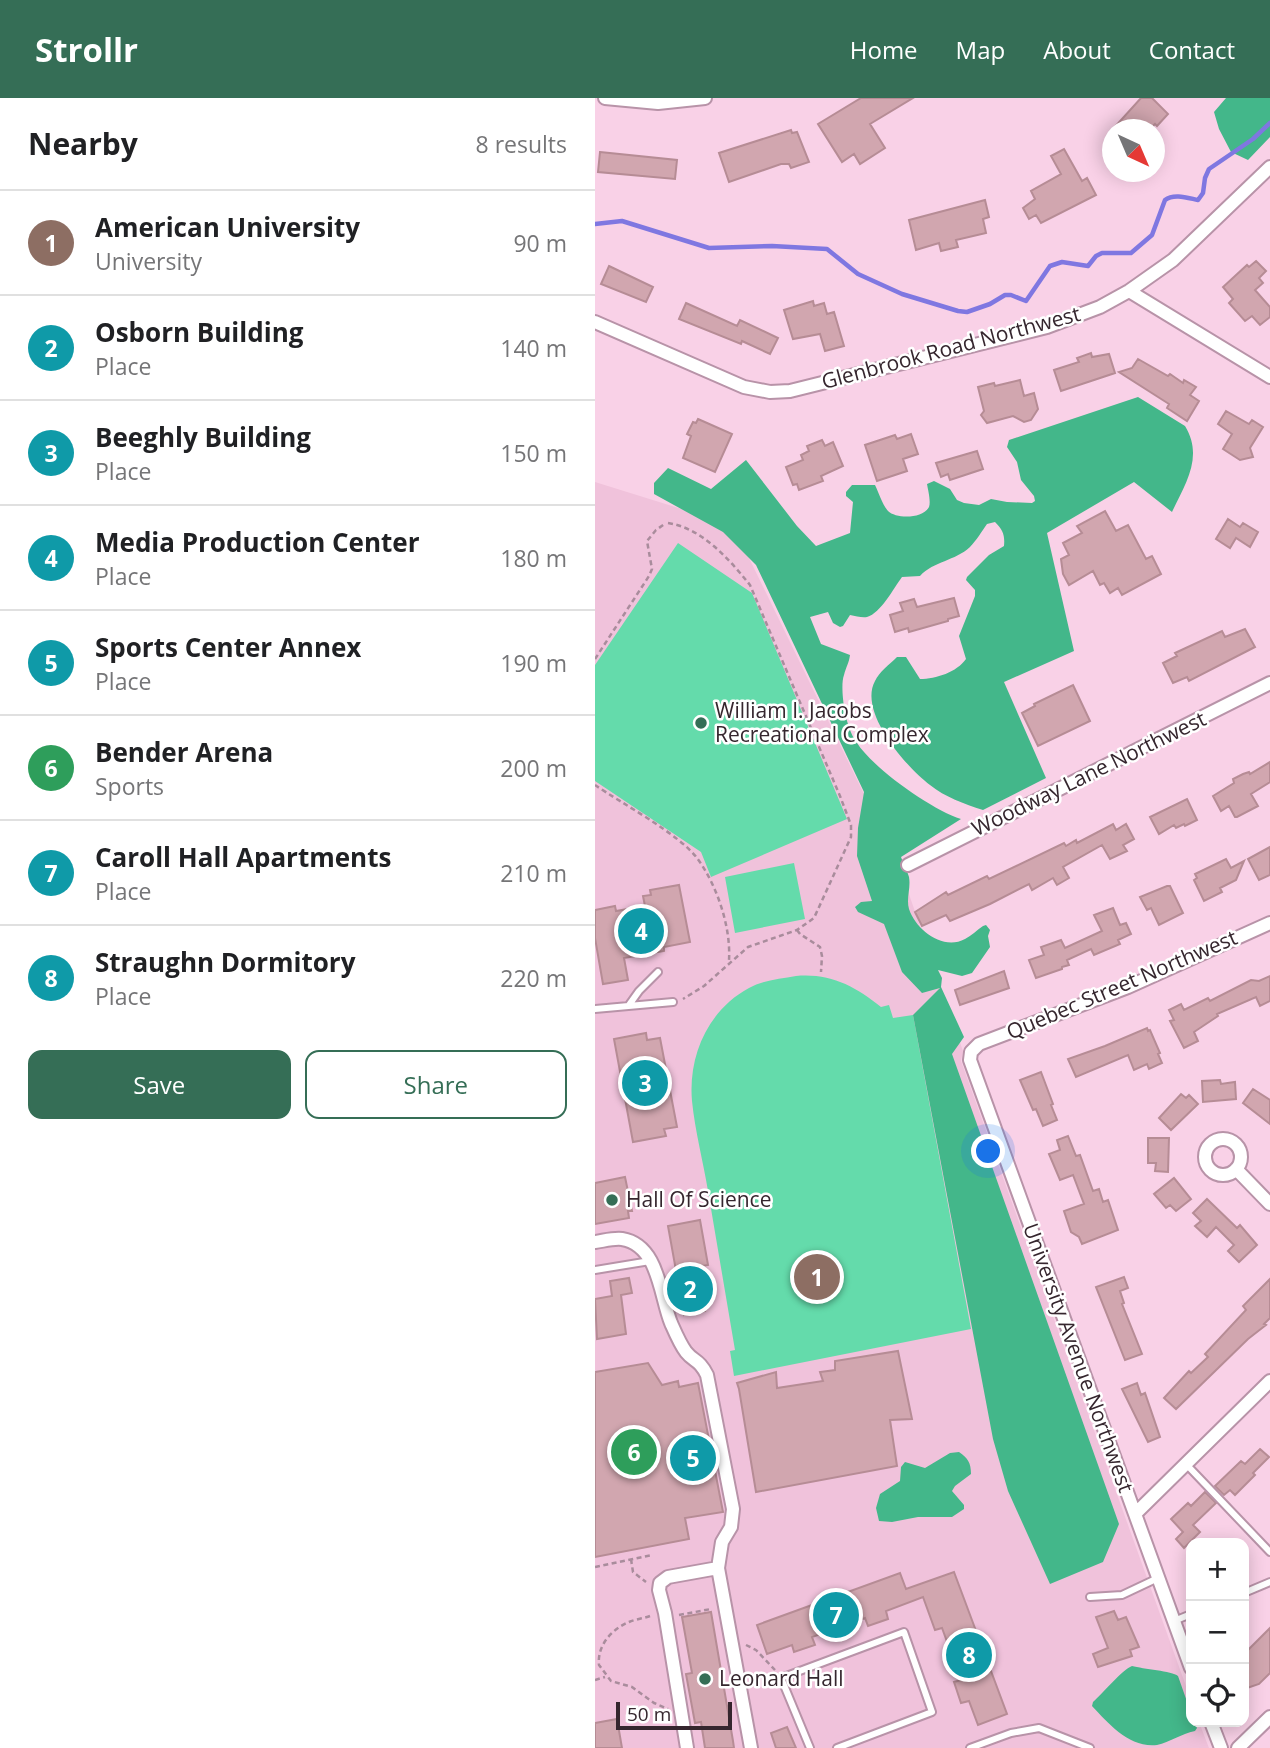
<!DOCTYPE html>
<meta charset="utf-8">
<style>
:root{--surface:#fff;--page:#f2f2f2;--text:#202124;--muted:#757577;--line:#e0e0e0;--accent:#356e56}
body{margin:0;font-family:"Open Sans",sans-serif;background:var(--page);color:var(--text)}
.controls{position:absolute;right:21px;bottom:21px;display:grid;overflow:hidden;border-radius:14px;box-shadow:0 4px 18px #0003}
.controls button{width:63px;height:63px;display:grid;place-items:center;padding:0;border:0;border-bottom:2px solid var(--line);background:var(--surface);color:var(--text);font:35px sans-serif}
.compass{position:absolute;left:507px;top:21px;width:63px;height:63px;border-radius:50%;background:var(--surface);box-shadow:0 4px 18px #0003;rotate:136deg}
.scale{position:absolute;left:21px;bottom:18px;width:116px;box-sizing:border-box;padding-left:7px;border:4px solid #35262e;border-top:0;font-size:19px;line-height:24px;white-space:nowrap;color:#35262e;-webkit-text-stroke:5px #fff;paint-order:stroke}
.you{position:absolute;left:394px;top:1054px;width:24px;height:24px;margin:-18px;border:5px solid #fff;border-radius:50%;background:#1a73e8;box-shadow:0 0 0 10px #1a73e833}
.badge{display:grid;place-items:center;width:46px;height:46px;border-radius:50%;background:var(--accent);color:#fff;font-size:23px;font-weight:700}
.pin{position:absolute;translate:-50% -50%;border:4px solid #fff;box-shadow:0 2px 7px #0006}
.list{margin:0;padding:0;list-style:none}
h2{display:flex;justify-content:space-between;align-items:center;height:91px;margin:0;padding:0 28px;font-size:30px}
h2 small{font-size:23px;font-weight:400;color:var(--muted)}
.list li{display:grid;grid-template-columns:46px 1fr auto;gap:21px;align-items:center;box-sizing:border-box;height:105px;padding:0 28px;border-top:2px solid var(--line)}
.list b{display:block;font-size:26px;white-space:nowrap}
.list p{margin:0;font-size:23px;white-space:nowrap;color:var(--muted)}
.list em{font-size:23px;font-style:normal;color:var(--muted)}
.actions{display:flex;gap:14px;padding:21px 28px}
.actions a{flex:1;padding:16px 0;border:2px solid var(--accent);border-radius:14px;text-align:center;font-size:24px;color:var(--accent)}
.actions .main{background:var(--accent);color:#fff}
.icon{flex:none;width:38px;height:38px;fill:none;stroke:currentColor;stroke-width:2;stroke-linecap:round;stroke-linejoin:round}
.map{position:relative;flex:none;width:675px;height:1650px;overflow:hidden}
header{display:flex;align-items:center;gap:42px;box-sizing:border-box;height:98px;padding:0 35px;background:var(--accent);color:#fff}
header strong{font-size:33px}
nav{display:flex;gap:38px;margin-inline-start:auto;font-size:24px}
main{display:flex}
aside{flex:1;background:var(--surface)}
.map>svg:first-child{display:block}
.built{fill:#f0c2db}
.green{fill:#64dbab}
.forest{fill:#43b78a}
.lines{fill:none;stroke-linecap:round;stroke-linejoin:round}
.stream{stroke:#7f77e1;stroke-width:4.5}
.building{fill:#d1a6af;stroke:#b68c95;stroke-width:2}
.service-casing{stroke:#b893a8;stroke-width:10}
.minor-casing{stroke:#b893a8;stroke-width:16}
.path{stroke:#a98c9c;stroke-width:2.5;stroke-dasharray:5 3.5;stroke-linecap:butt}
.service{stroke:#fff;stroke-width:6}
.minor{stroke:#fff;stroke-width:12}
.poi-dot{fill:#356e56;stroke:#fff;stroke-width:2.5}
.labels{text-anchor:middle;stroke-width:5;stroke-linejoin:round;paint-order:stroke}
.street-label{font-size:21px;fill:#35262e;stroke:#fff}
.poi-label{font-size:21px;fill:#35262e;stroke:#fff;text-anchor:start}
</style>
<header>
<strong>Strollr</strong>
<nav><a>Home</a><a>Map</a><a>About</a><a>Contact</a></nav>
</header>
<main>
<aside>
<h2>Nearby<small>8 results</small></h2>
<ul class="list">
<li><span class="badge" style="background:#8d6e63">1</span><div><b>American University</b><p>University</p></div><em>90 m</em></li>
<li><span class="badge" style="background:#0f9aa8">2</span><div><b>Osborn Building</b><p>Place</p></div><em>140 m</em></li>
<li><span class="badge" style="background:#0f9aa8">3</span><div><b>Beeghly Building</b><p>Place</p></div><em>150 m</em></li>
<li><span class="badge" style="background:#0f9aa8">4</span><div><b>Media Production Center</b><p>Place</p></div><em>180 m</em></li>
<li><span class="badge" style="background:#0f9aa8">5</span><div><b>Sports Center Annex</b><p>Place</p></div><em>190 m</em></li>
<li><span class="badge" style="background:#2e9e5b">6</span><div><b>Bender Arena</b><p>Sports</p></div><em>200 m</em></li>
<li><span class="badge" style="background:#0f9aa8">7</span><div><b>Caroll Hall Apartments</b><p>Place</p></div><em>210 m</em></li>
<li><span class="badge" style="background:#0f9aa8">8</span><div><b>Straughn Dormitory</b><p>Place</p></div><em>220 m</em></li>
</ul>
<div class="actions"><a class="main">Save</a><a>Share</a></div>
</aside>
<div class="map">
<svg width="675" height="1650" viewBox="0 0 675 1650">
<rect width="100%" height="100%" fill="#f9d1e7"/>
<!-- built -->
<path class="built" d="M0 384 138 427 305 770 368 953 366 963 596 1602V1624H604L614 1650H0Z"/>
<!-- green -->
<path class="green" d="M83 445 157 495 252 721 116 779 106 754 0 683V567Z
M199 765 210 821 140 835 130 779Z
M201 878C235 875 260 888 286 909L294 907 298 920 318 917 376 1231 139 1278 135 1253 140 1252C131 1199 122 1146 113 1093 108 1063 100 1033 97 1003 93 958 113 912 154 890 168 882 185 881 201 878Z"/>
<!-- forest -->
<path class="forest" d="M631 0H675V39L653 62 636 54 624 31 619 14Z
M543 299 590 328C609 359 590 386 577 414L539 384 452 435 479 553 409 584 451 680 388 712C369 706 350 699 335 687 311 669 263 614 280 583 284 574 295 566 302 559H311L325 581C341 581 362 574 371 561L364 538 380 498V492L371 482 372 479 394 457 409 448C410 437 408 432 400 424L392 426C387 433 381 443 375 449 360 463 339 463 325 478L307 479C298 491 286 515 272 519 267 520 261 518 255 517L248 528 245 529 238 525 233 514 215 519 226 546 255 557C254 565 251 569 249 577 246 585 248 601 249 609 251 621 255 636 262 645 279 671 337 712 366 721L306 759C308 765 312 772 314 779 316 790 311 800 314 811 321 832 348 853 370 841 376 838 382 832 388 828L391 827 395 832 393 838 395 849 377 875 367 878 343 872 347 880 346 889 369 939 357 956 524 1426 508 1464 455 1486 413 1393 398 1341 318 917 345 890 327 895 307 874 289 826 263 814 260 809 266 804 277 803 262 758 263 730 269 694 161 467 128 434 59 396V385L73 370 116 391 151 362 202 428 221 448 255 435 258 404 251 398V394L257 387H280C284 395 287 406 293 413 301 421 328 421 334 409 336 403 333 392 332 386L339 383 355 391 362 402 369 405 384 407 396 401 412 404 437 405 440 403 439 398 426 382 422 364 412 349 414 342Z
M364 1354C373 1360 376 1365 376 1376L360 1388 357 1393 369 1407V1411L357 1419H323L297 1424 284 1423 281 1410 285 1396 305 1383 306 1369 310 1364 330 1370 355 1355Z
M537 1568C548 1571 577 1573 583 1578L596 1615V1624H599L602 1630 600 1633C586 1636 575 1644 562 1647 534 1650 514 1626 497 1608L498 1604C508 1595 527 1572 537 1568Z"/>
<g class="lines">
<!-- stream -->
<path class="stream" d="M0 126 27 123 114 150 177 148 232 151 263 176 307 196 363 213 372 214 395 206 410 197H416L431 203 455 168 467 164 493 168 501 158 507 155H536L557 137 570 102C579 95 593 100 603 102L608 95 610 80 614 71 658 41 675 25"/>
</g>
<!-- building -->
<path class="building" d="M266 0H318L275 26 290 50 265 66 259 56 247 64 223 26Z
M546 0H557L573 16 562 28 560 26 554 32H517Z
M196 32 197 35 202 34 214 64 196 70 194 66H186L134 84 124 55Z
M469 51 487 83 492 80 501 97 446 125 441 117 434 121 428 110 440 101 436 93 466 76 456 58Z
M5 54 82 62 80 81 3 74Z
M390 102 394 119 388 121 391 135 361 142 363 149 346 153 344 145 321 152 314 122Z
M661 163 671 173 664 180 668 185 660 192 675 209V219L665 227 657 218 650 223 634 205 638 201 628 189 652 167 654 169Z
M14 168 58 189 51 204 6 186Z
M218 203 219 208 229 205 232 216 239 214 249 248 230 253 225 236 198 241 189 212Z
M91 205 142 228 145 222 183 240 175 256 147 243 146 246 84 221Z
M496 255 497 259 514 256 520 275 466 293 459 272 484 264 482 260Z
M543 261 573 278 575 276 588 285 589 282 601 289 595 297 604 303 592 323 572 310 574 306 524 274 537 270Z
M425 282 429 298 439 295 443 311 436 322 429 324 418 318 392 325 386 317 389 313 383 289 399 285 400 288Z
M631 313 654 326 657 322 668 329 655 350 658 359 645 362 628 351 637 336 623 326Z
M103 321 137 336 120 374 88 360 96 338 92 336 98 324 101 325Z
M316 336 323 356 308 361 312 373 282 383 270 347 300 337 302 341Z
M227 342 230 348 238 344 248 368 226 378 228 383 204 392 202 386 198 387 191 369 208 362 206 357 214 353 212 348Z
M382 353 388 371 355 382 353 376 346 379 341 365Z
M510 413 521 433 533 427 551 461 557 458 566 476 527 497 523 490 515 495 509 485 505 487 498 473 474 487 468 476 466 461 474 457 468 445 487 435 482 428Z
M633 421 645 429 648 425 663 434 655 449 641 440 635 450 621 441Z
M359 500 364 518 353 521V523L314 534 313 530 300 534 295 517 308 513 305 505 319 501 322 509Z
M650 531 660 549 594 583 592 579 578 585 568 565 582 558 580 555 627 533 630 539Z
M478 587 495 623 443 648 427 615 440 608 439 606Z
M675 664V684L656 696 663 708 642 719H640L634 708 626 713 618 698 639 685 638 681 648 676 654 674 655 676Z
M592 701 602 722 590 728 589 726 581 730 579 727 564 736 555 719Z
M518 726 521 732 531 726 539 741 528 747 532 753 515 761 507 747 468 769 474 780 462 787 458 780 437 792 434 786 395 806 355 823 351 817 327 828 320 814 351 794 353 797 392 778 394 781 469 745 471 748 481 742 482 745Z
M675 749V777L664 782 653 761Z
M631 761 636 770 649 763 641 782 625 790 627 794 609 803 599 782 602 780 600 776Z
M84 787 95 844 69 849V853L29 860 33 882 8 886 0 840V812L20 808 21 813 50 808 48 798 56 797 55 792Z
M572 788H575L588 815 564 827 556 810 552 812 545 799Z
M518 810 525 827 531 825 536 836 523 842 525 846 499 857 496 851 472 862 474 867 467 869V871L441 880 434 862 449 857 446 849 466 842 470 850 507 833 499 817Z
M409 873 414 890 365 907 360 892Z
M675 878V903L665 908 661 899 622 916 623 918 599 934 603 943 589 950 575 923 579 922 574 912 586 906 589 912 613 900 615 903 656 882 664 883Z
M552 930 553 933 555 932 565 955 563 956 567 965 554 971 552 966 539 972 533 957 481 979 473 961 510 948Z
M51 935 52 942 65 940 82 1029 69 1031 71 1038 38 1044 19 941Z
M446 974 458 1006 456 1007 462 1022 448 1028 441 1011 438 1012 425 982Z
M625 982 626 986 640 984 641 1001 608 1004 607 983Z
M658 991 675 1002V1026L648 1005Z
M586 996 591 1000 594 997 603 1006 576 1032 564 1020Z
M473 1038 481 1058 485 1057 498 1093 504 1091 508 1104 513 1102 523 1132 487 1146 484 1139 476 1134 469 1113 489 1106 478 1077 465 1082 454 1056 465 1052 462 1042Z
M553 1040H574L573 1074 560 1073 561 1065H553Z
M30 1079 37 1113H33L34 1120 0 1126V1085Z
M579 1080 596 1101 581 1113 575 1107 571 1110 559 1096Z
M612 1101 642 1130 645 1127 662 1147 644 1164 633 1153 639 1147 621 1129 612 1139 600 1128 606 1123 598 1115Z
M105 1122 113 1167 101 1169 110 1213 89 1217 73 1128Z
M529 1179 533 1190 525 1193 529 1205 527 1206 547 1256 530 1262 501 1189Z
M34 1180 37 1195 26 1197 31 1236 2 1241 0 1201 17 1198 15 1183Z
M675 1181V1220L669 1226 671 1227 653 1241 581 1311 569 1300 594 1273 596 1275 613 1259 610 1256 651 1212 648 1208Z
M303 1253 317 1321 295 1322 302 1368 161 1394 144 1291 142 1285 181 1274 182 1290 228 1283 225 1274 240 1272V1263Z
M53 1265 67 1287 83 1283 84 1289 103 1285 128 1414 90 1420 94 1441 0 1459V1274Z
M542 1285 546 1297 550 1295 565 1339 553 1344 527 1291Z
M665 1351 674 1359 658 1375 660 1377 640 1397 635 1392 629 1397 620 1388 646 1363 650 1366Z
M610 1394 621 1405 598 1427 605 1434 589 1450 581 1441 588 1434 576 1421 593 1405 596 1408Z
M359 1474 412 1616 383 1627 374 1603 366 1605 359 1584 366 1582 347 1530 340 1532 328 1499 291 1513 293 1521 273 1528 270 1520 217 1539 220 1547 199 1554 197 1547 172 1556 162 1527 305 1475 311 1491Z
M519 1513 523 1522 531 1519 544 1549 535 1552 537 1558 503 1569 498 1556 513 1550 501 1519Z
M116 1514 138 1643 139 1650H110L106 1624 100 1625 91 1576 97 1575 87 1519Z
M675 1530V1575L664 1586 649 1591V1556Z
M22 1621 27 1650H0V1625Z
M192 1629 201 1650H181L176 1635Z"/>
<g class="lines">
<defs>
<path id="service" d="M34 907 44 893 63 874
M0 911 78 904
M0 1172 55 1163
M590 1365 675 1454
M649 1495 675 1484
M495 1499 527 1497 563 1480
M579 1523 596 1516
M215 1650 186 1580 309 1534 337 1614 242 1650
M375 1650 416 1635 444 1630 495 1650"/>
<path id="minor" d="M10 0 63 5 110 0
M534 193 675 279
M0 224 149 289 175 294 195 293 452 229 505 209 534 193 578 162 675 69
M313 767 675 585
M610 1059a18 18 0 1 1 36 0a18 18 0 1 1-36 0Z
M641 1071 675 1106
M0 1144C8 1143 18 1140 27 1141 64 1147 65 1198 76 1225 80 1234 85 1246 91 1254 99 1264 104 1261 112 1277L138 1411 136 1429 127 1444 123 1470 156 1650
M540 1416 675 1283
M596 1570 375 962 376 954 384 946 533 889 675 825
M616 1624 626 1650
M92 1650 70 1515 64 1492 65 1485 73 1479 123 1470
M643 1650 675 1619"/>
</defs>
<!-- service casing -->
<use href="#service" class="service-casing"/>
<!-- minor casing -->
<use href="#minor" class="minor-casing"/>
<!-- path -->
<path class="path" d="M73 425C107 430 134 461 155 487L245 698 256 727V739L219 820 202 832 153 849 109 888 88 901
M0 561 54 478 57 471 52 443 61 432 71 425
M0 687C26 705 84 736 102 760 122 787 136 829 134 862
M202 832 205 836 225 849 227 858 226 874
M36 1461 38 1474 51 1484
M0 1469 57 1457
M84 1517 116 1511
M55 1518C50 1520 41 1521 34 1524 17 1531 2 1547 4 1567L16 1583 37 1589 59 1605 73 1611
M151 1547 161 1552 180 1572
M0 1582 10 1579"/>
<!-- service -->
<use href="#service" class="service"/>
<!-- minor -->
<use href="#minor" class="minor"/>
</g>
<!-- markers -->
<g class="poi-dot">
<circle cx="106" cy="625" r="7"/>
<circle cx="17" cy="1102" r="7"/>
<circle cx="110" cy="1581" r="7"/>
</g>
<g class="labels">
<!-- street labels -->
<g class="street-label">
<text transform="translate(356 250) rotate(-15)" y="7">Glenbrook Road Northwest</text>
<text transform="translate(494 676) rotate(-26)" y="7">Woodway Lane Northwest</text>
<text transform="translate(527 887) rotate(-23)" y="7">Quebec Street Northwest</text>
<text transform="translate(483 1260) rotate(70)" y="7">University Avenue Northwest</text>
</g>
<!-- poi labels -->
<g class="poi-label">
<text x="120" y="620">William I. Jacobs<tspan x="120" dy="24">Recreational Complex</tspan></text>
<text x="31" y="1109">Hall Of Science</text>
<text x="124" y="1588">Leonard Hall</text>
</g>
</g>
</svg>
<div class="controls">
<button>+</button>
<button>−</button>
<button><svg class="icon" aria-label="locate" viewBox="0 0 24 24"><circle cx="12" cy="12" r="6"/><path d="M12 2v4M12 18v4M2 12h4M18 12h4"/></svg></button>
</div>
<svg class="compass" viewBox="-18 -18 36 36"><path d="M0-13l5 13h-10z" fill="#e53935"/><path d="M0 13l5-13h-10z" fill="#757577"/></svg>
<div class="scale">50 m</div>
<div class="you"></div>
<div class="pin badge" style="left:222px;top:1179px;background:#8d6e63">1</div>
<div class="pin badge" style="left:95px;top:1191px;background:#0f9aa8">2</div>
<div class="pin badge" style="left:50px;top:985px;background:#0f9aa8">3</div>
<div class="pin badge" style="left:46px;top:833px;background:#0f9aa8">4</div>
<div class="pin badge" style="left:98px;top:1360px;background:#0f9aa8">5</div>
<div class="pin badge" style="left:39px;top:1354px;background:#2e9e5b">6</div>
<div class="pin badge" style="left:241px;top:1517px;background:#0f9aa8">7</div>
<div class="pin badge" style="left:374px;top:1557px;background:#0f9aa8">8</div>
</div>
</main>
